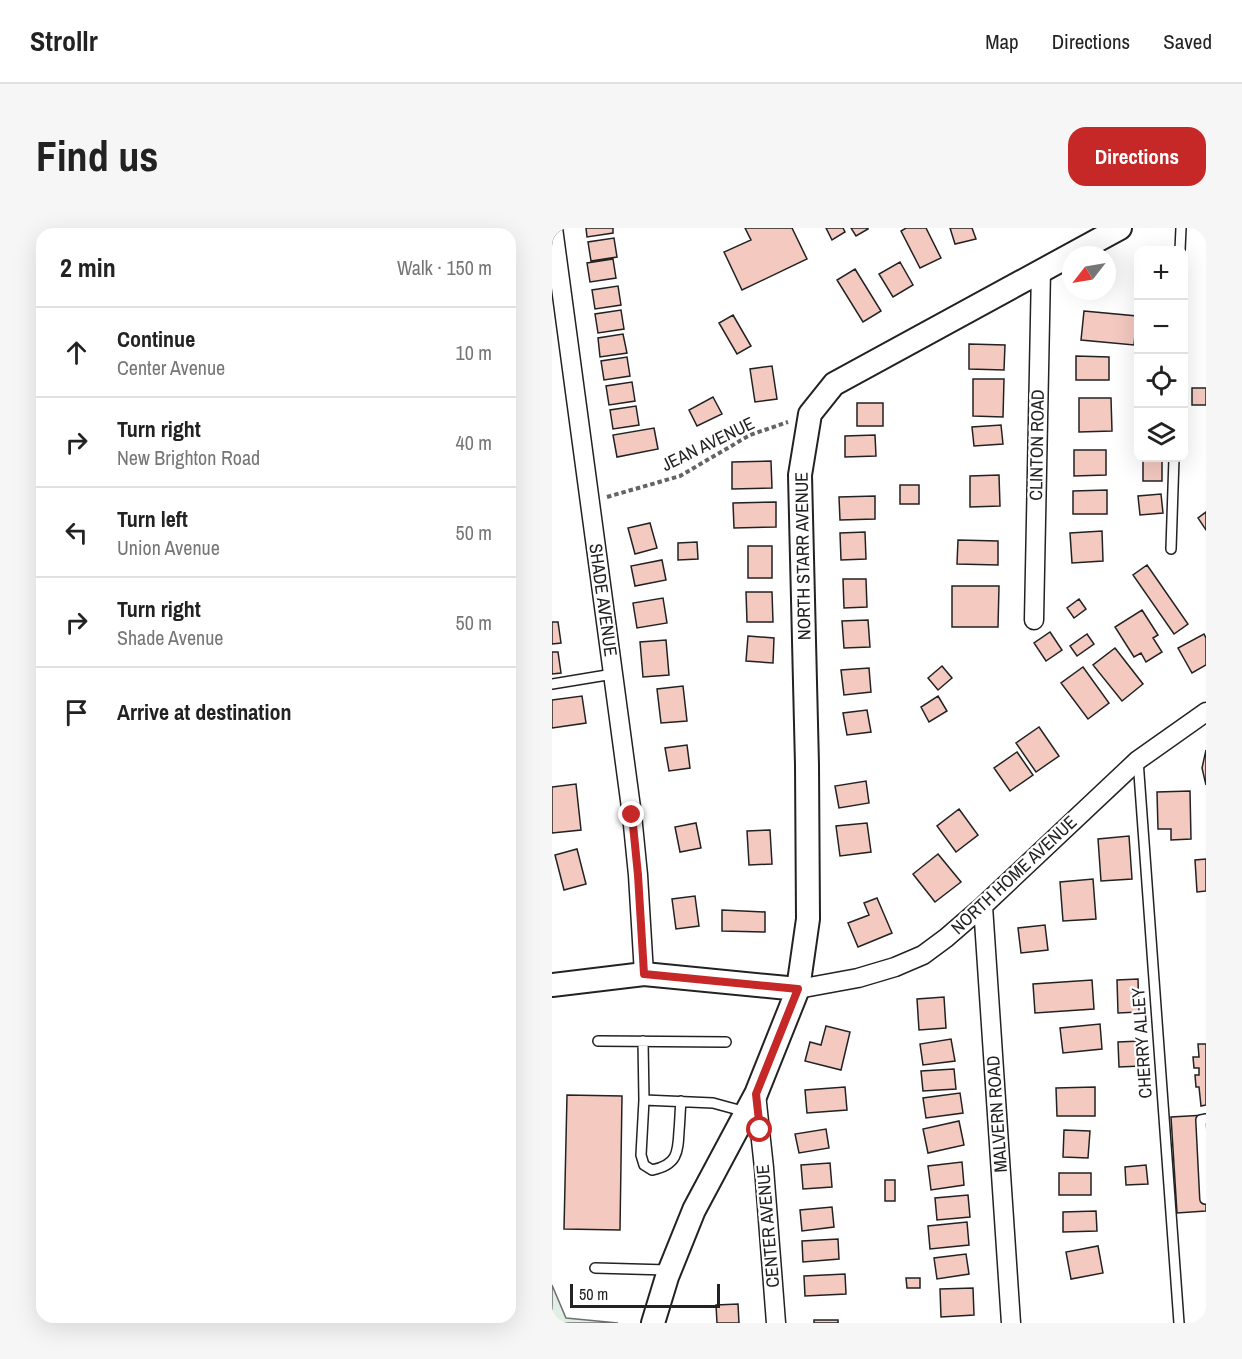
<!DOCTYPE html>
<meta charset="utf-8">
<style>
:root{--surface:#fff;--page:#f6f6f6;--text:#222;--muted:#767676;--line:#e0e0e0;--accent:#c62828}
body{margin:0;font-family:"Archivo Narrow",sans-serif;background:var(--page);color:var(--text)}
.controls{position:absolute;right:18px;top:18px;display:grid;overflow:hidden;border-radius:12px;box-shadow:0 6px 24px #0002}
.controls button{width:54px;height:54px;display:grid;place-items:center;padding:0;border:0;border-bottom:2px solid var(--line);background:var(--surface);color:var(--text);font:30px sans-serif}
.compass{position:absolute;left:510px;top:18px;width:54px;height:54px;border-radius:50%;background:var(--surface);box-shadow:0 6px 24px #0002;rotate:239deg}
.scale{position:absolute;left:18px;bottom:15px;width:150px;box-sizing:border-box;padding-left:6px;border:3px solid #222;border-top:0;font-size:16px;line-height:21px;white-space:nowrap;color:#222;-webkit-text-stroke:4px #fff;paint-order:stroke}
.stop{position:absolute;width:18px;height:18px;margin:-14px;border:4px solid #c62828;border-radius:50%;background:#fff}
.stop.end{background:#c62828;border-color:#fff;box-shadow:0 2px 6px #0008}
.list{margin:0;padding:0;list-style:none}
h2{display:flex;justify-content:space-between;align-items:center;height:78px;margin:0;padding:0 24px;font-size:26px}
h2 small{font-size:20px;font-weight:400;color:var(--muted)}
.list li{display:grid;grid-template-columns:39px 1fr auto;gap:18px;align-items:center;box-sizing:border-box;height:90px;padding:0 24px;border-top:2px solid var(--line)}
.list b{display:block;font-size:22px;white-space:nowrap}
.list p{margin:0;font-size:20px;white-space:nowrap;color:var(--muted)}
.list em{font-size:20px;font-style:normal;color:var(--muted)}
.icon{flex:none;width:33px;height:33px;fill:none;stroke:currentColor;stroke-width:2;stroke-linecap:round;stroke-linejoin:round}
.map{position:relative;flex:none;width:654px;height:1095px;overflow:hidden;border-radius:18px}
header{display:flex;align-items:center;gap:36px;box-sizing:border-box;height:84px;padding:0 30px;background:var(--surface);border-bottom:2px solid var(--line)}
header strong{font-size:28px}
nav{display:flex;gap:33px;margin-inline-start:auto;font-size:21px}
.intro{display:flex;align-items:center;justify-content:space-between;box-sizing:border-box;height:144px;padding:0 36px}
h1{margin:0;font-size:42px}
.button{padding:15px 27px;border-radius:18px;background:var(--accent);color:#fff;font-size:21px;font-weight:700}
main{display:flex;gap:36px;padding:0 36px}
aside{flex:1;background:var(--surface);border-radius:18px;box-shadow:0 6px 24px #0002}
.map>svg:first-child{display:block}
.green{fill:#e0efe3;stroke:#6f6f6f;stroke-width:1.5}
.building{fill:#f3c9c0;stroke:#222;stroke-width:1.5}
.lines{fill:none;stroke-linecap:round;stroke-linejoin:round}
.service-casing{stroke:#222;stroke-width:12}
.minor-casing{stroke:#222;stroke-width:21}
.tertiary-casing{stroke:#222;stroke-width:26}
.path{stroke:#646464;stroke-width:4;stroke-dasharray:4.5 3;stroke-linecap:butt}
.service{stroke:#fff;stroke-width:9}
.minor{stroke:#fff;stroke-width:18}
.tertiary{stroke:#fff;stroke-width:22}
.route{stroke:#c62828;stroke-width:8}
.labels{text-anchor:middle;stroke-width:4.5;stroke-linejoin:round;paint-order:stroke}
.street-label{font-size:18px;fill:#222;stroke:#fff}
</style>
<header>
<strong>Strollr</strong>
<nav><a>Map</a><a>Directions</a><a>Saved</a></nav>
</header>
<div class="intro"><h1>Find us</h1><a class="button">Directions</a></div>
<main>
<aside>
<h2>2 min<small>Walk · 150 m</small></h2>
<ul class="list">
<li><svg class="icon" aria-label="ahead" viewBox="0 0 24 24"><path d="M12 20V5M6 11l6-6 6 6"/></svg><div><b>Continue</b><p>Center Avenue</p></div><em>10 m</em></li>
<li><svg class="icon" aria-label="right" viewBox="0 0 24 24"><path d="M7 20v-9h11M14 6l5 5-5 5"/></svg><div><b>Turn right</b><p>New Brighton Road</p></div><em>40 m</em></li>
<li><svg class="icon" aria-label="left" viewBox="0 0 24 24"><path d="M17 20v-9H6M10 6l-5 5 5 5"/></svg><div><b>Turn left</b><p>Union Avenue</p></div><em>50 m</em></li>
<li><svg class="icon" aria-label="right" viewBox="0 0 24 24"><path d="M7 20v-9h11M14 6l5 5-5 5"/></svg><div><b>Turn right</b><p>Shade Avenue</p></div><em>50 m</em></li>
<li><svg class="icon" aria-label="arrive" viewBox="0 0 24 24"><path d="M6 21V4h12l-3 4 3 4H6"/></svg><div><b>Arrive at destination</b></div></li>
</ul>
</aside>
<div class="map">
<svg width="654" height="1095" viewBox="0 0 654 1095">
<rect width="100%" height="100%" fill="#fff"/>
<!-- green -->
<path class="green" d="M0 1057 14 1090 66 1095H0Z"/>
<!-- building -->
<path class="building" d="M34 0H61V5L35 9Z
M193 0H240L255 31 190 62 172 24 199 12Z
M274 0H291L293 4 280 12Z
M299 0H316V1L304 8Z
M354 0H374L389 30 368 40 349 3Z
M398 0H420L424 11 403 16Z
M62 10 65 29 39 33 36 14Z
M61 31 64 50 38 54 35 35Z
M348 34 361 57 341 69 327 46Z
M303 41 329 83 311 94 285 52Z
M66 58 69 77 43 81 40 62Z
M69 82 72 101 46 105 43 86Z
M532 83 585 88 582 117 529 112Z
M181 87 199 118 185 126 167 95Z
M71 106 75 125 48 129 46 110Z
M417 116 453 117 452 142 417 141Z
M524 128 557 129V152H524Z
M75 129 78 148 52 152 49 133Z
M220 138 225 171 203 174 198 141Z
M421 151H452L451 189 421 188Z
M80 154 83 173 57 177 54 158Z
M640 160H654V177H640Z
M161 169 170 186 145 198 137 182Z
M527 170H559L560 203 527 204Z
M305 175H331V198H305Z
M84 178 87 197 61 201 58 182Z
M449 197 451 216 422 218 420 199Z
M102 200 106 221 65 229 61 207Z
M323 207 324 228 293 229V208Z
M522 222H554V247L522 248Z
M591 230H610V253H591Z
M219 233 220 260 180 261V234Z
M447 247 448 278 418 279V248Z
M348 257H367V276H348Z
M555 262V286H521V263Z
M609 266 611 285 588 287 586 268Z
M323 268V291L288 292 287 269Z
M224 274V299L182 300 181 275Z
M654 284V302L646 290Z
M98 295 105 320 83 326 76 300Z
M550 303 551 333 520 335 518 305Z
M313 304 314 331 289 332 288 305Z
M406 312 446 313V337L405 336Z
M145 314 146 331 126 332V315Z
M196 318H220V350H196Z
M110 332 114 352 83 358 79 338Z
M595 337 636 396 622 406 581 347Z
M291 351H314L315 379 292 380Z
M400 358H447L446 399H400Z
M194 364H220L221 394H195Z
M111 370 115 395 85 400 81 375Z
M527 371 534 381 522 390 515 380Z
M590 382 606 407 601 410 610 424 594 434 589 425 582 429 563 399Z
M316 392 318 419 292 420 290 393Z
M0 394H6L9 415 0 416Z
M498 404 510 422 494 433 482 415Z
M535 406 542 416 525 428 518 418Z
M652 406 654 410V437L640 445 626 420Z
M196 408 222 410 221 435 194 433Z
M114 412 117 447 91 449 88 414Z
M563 420 591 456 570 473 541 437Z
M0 424H6L9 445 0 446Z
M390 438 400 450 386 462 376 450Z
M531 439 557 475 536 491 509 455Z
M317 440 319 464 292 467 289 442Z
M131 458 135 493 109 495 105 461Z
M30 468 34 495 0 500V472Z
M386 468 395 483 377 494 369 479Z
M315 482 319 504 295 507 291 485Z
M487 499 507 528 484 544 464 515Z
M135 517 138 540 117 543 113 520Z
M654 522V557L650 540Z
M465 524 481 547 458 563 442 540Z
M314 553 317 575 287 580 283 558Z
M24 556 29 602 0 605V559Z
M638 563 639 611 619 612V601H606L605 564Z
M407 581 426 607 404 624 385 598Z
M144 595 149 620 128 624 123 599Z
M315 595 319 624 288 628 284 598Z
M218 602 220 636 197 637 195 603Z
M577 608 580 651 549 653 546 611Z
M25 621 34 656 12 662 3 627Z
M386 626 409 654 383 674 361 646Z
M654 631V663L645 664 643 632Z
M541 651 544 691 511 693 508 654Z
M143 668 147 698 124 701 120 671Z
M325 670 340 705 306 719 296 695 317 687 312 675Z
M170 682 213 684V704L170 703Z
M493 697 496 722 469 725 466 700Z
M586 751 587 784 566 785 565 752Z
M540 752 542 781 483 785 481 756Z
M392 769 394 800 367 802 365 771Z
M548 796 550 821 511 825 508 800Z
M274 798 298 804 289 842 253 833 258 814 269 817Z
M399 811 403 833 371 837 368 816Z
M588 813 589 838 567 839 566 814Z
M646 816H654V877L649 878 647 859H644L643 847H647V840H642L641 829H647Z
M402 841 404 861 371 863 369 843Z
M293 859 295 882 255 885 253 862Z
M543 859V888H505L504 860Z
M408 865 411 885 374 890 371 870Z
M15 867 70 868 68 1002 12 1001Z
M654 887V983L625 985 619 889Z
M407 893 412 917 376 925 371 901Z
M274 901 277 920 247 925 243 906Z
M512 902 538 903 536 930 511 929Z
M410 934 412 957 379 962 376 938Z
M278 935 280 959 251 961 249 937Z
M594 937 596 956 574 957 573 939Z
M507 945H539V967H507Z
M333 952H343V973H333Z
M416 967 418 989 385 992 383 970Z
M280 979 282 999 250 1003 248 982Z
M544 983 545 1003 511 1004V984Z
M415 994 417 1017 378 1021 376 998Z
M286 1011 287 1031 251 1034 250 1013Z
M546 1018 551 1045 519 1051 514 1024Z
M414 1026 417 1046 385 1051 382 1030Z
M293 1046 294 1066 253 1068 252 1048Z
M354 1050H368V1060H355Z
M421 1060 422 1087 389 1089 388 1061Z
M186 1076 187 1095H165L164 1077Z
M262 1092H286V1095H262Z"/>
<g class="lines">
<defs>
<path id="service" d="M628 22 629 0
M619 321 622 230
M0 456 61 446
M586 532 627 1095
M46 813 174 814
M91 813 92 872
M129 873C128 883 128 893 127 903 126 925 125 937 100 942L92 937 89 927 92 872 161 875 194 884
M653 971 649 892 654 891
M43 1040 116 1042"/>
<path id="minor" d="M1 0 80 587 86 647 92 746
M482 392 489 42
M431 678 459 1095
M246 761 306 750 343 739 371 727 394 710 431 678 586 532 654 484
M204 866 212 940 224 1095"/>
<path id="tertiary" d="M0 757 92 746 246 761
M101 1095 115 1049 142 982 204 866 246 761 256 691 255 537 248 247 258 186 282 156 568 0"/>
</defs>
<!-- service casing -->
<use href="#service" class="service-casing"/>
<!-- minor casing -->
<use href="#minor" class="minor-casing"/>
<!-- tertiary casing -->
<use href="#tertiary" class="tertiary-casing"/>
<!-- path -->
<path class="path" d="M55 269 128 248 198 207 236 194"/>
<!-- service -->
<use href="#service" class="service"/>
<!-- minor -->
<use href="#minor" class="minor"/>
<!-- tertiary -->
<use href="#tertiary" class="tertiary"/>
</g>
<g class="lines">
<!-- route -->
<path class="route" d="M80 587 86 647 92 746 246 761 204 866 208 902"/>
</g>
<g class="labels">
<!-- street labels -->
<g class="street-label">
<text transform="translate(156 216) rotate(-26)" y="6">JEAN AVENUE</text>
<text transform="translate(485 217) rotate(-89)" y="6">CLINTON ROAD</text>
<text transform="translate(251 328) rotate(-91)" y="6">NORTH STARR AVENUE</text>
<text transform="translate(51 372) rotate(82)" y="6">SHADE AVENUE</text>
<text transform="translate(462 647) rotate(-43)" y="6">NORTH HOME AVENUE</text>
<text transform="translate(590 815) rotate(-94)" y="6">CHERRY ALLEY</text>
<text transform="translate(445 886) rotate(-94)" y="6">MALVERN ROAD</text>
<text transform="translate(216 998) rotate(-95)" y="6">CENTER AVENUE</text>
</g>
</g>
</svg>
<div class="controls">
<button>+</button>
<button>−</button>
<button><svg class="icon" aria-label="locate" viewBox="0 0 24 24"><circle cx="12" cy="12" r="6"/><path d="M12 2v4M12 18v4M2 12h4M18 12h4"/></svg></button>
<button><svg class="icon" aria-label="layers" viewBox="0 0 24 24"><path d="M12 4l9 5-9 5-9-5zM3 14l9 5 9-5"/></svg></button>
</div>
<svg class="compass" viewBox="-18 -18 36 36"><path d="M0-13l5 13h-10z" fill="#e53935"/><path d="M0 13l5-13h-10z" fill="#767676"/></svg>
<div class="scale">50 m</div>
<div class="stop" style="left:208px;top:902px"></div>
<div class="stop end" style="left:80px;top:587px"></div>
</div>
</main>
